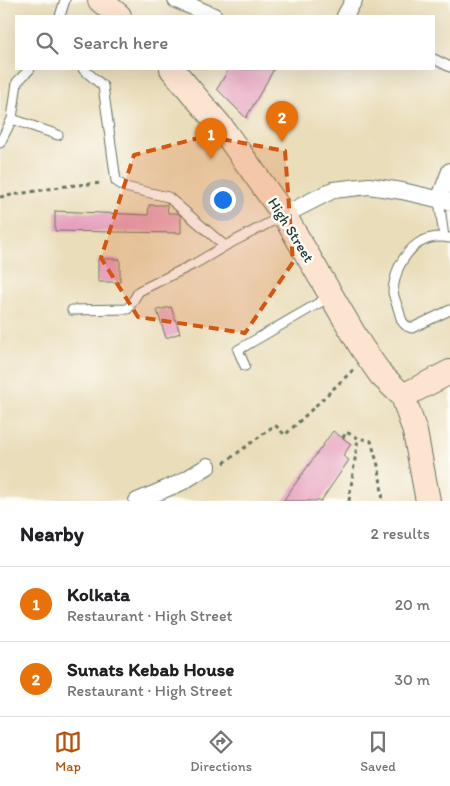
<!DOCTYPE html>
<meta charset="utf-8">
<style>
:root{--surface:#fff;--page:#f6f6f6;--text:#202124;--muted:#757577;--line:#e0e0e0;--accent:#b45309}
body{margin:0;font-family:Itim,sans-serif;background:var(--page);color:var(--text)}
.you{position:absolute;left:222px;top:199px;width:18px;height:18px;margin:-12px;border:4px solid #fff;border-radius:50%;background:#1a73e8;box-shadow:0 0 0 8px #1a73e833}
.badge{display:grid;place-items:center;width:32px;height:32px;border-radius:50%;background:var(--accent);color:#fff;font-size:16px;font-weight:700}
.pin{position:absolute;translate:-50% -41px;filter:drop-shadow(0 1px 2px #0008)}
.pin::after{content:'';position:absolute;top:26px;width:18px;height:15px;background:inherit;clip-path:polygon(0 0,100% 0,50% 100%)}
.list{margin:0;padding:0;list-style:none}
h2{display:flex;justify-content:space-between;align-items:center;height:65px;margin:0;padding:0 20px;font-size:21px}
h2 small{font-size:16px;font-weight:400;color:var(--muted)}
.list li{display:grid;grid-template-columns:32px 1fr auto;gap:15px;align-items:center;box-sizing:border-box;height:75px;padding:0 20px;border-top:1px solid var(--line)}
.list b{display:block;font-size:19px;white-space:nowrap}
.list p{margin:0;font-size:16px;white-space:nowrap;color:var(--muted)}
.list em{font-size:16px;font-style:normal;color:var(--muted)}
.icon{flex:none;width:28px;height:28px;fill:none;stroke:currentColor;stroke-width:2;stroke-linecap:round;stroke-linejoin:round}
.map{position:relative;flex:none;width:450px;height:501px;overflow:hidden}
.search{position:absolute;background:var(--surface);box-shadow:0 5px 20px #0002;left:15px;right:15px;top:15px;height:55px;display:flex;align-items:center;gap:12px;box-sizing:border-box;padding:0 18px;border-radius:0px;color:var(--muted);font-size:19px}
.sheet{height:215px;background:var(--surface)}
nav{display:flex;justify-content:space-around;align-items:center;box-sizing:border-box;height:70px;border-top:1px solid var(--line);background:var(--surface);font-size:14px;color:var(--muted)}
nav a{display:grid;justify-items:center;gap:2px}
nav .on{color:var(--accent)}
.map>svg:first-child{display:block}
.building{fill:#e7a1be}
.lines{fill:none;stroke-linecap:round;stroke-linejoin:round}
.lane-casing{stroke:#667563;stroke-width:11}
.street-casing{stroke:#667563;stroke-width:18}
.secondary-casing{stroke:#667563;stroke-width:26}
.path{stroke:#667563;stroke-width:3;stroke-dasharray:4 4;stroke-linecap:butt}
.lane{stroke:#fff;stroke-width:9}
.street{stroke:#fff;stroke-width:16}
.secondary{stroke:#fde4d0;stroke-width:24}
.marked{fill:#d45610;fill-opacity:0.2;stroke:#d45610;stroke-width:4;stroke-dasharray:10 6;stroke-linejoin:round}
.labels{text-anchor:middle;stroke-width:5;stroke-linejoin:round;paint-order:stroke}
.street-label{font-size:15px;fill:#1f3d34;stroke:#fdfcf7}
</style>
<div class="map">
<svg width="450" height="501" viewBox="0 0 450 501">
<rect width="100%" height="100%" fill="#fdfcf7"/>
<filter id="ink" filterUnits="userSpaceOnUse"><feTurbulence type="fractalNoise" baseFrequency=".02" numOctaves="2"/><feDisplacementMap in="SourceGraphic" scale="10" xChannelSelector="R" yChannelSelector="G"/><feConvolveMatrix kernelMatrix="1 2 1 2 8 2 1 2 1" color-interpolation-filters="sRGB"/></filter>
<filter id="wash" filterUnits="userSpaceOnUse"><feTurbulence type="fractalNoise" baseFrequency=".0096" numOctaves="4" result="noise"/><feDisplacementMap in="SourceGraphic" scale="20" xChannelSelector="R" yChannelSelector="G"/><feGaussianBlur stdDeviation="1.12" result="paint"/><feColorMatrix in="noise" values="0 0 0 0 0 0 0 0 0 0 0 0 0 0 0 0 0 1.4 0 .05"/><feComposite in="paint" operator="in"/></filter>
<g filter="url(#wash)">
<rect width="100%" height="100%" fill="#eaddba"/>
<g id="blocks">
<!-- building -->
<path class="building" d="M229 69H274L246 118 217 89Z
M149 205H167L168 213H177L181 216V233L55 231V211L148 215Z
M98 259H120V282H98Z
M171 307 180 333 166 338 157 310Z
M333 431 351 444 343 456 349 460 321 501H283Z"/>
</g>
</g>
<g filter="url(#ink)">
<use href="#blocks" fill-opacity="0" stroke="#667563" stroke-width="1"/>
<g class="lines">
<defs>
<path id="lane" d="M60 16 65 0
M434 59 450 67
M83 69 103 86 116 181 125 187 168 197 225 246
M12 119 58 135
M0 143 12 119 17 82 30 69
M439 200 444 237
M450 238C425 233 408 247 398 269 396 275 393 285 393 292 394 298 397 305 399 311 401 319 402 326 412 328L450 310
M72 310 128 309 139 291 196 263 225 246 284 215
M245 366 238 350 331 296"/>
<path id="street" d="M176 0 214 16
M345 16 354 0
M439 200 450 171
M284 215 333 190 369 186 402 191 450 202
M137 501 182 482 208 466"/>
<path id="secondary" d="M100 0 119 16
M172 69 222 128 284 215 362 348 381 375 403 396 415 432 428 501
M403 396 450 372"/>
</defs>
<!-- lane casing -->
<use href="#lane" class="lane-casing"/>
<!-- street casing -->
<use href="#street" class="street-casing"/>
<!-- secondary casing -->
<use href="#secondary" class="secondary-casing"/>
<!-- path -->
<path class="path" d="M0 197 66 186 103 183
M343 438 346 432 358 438 371 441 379 469 383 501
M224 463 275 425 285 435 354 369
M349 501 358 438"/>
<!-- lane -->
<use href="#lane" class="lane"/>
<!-- street -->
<use href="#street" class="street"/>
<!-- secondary -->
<use href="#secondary" class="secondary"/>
</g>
</g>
<!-- marked area -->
<path class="marked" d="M206 136 285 151 293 262 245 333 138 317 101 258 134 155Z"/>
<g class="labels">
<!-- street labels -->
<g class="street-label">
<text transform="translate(291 230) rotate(58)" y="5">High Street</text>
</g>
</g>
</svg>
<div class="you"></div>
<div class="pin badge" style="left:211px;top:159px;background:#e8710a">1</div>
<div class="pin badge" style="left:282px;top:142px;background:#e8710a">2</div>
<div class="search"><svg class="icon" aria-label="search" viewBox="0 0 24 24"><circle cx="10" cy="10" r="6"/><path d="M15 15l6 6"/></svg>Search here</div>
</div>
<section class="sheet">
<h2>Nearby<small>2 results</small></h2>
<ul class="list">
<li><span class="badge" style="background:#e8710a">1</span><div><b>Kolkata</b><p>Restaurant · High Street</p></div><em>20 m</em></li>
<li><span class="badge" style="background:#e8710a">2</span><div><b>Sunats Kebab House</b><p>Restaurant · High Street</p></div><em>30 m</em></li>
</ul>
</section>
<nav>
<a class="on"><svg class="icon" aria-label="map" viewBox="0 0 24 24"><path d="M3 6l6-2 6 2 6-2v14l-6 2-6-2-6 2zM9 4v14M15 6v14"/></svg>Map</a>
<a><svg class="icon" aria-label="directions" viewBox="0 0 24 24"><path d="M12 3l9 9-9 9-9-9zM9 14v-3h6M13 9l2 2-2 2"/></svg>Directions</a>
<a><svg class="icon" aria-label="saved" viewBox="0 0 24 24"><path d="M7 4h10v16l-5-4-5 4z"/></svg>Saved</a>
</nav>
